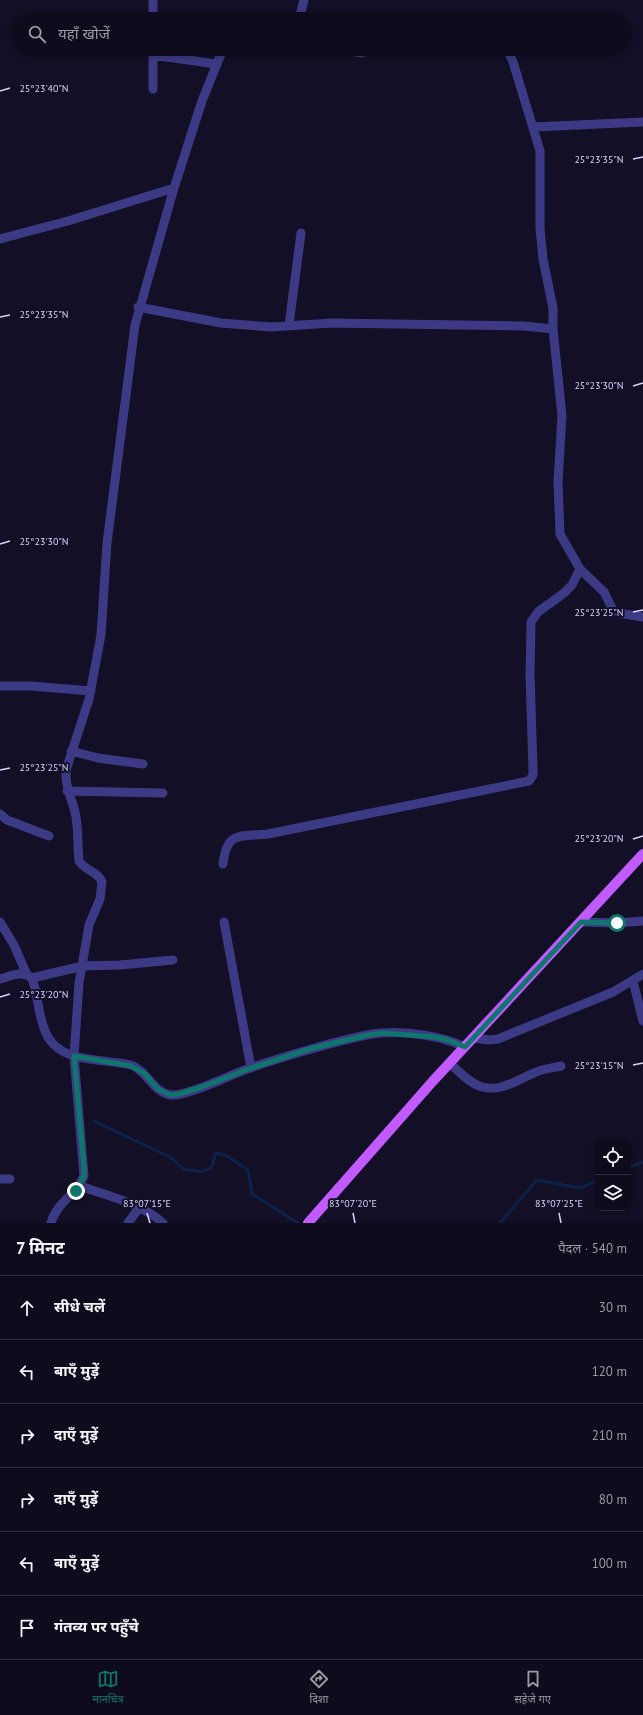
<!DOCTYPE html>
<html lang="hi">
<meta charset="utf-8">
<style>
:root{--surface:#0e0b1c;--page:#171425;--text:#f1f3f6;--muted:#9b9ba3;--line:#2e2b3b;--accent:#0f766e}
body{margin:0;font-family:"PT Sans","Noto Sans Devanagari",sans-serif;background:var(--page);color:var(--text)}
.controls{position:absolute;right:12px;bottom:12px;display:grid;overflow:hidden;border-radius:8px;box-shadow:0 2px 6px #0003}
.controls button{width:36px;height:36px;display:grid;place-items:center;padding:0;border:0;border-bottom:1px solid var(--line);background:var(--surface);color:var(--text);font:20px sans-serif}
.stop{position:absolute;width:12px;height:12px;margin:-9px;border:3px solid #0f766e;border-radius:50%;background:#fff}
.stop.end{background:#0f766e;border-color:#fff;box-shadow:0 1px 4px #0008}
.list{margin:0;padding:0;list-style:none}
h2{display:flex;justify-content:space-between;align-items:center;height:52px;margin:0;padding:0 16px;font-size:17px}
h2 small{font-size:13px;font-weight:400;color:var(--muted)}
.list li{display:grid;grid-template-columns:26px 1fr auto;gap:12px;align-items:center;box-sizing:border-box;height:64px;padding:0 16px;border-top:1px solid var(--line)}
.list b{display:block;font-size:15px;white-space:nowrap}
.list em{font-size:13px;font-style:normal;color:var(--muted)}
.icon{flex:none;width:22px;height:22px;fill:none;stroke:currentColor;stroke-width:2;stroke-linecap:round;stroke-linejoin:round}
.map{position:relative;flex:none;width:643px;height:1223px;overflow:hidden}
.search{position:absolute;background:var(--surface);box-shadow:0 2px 6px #0003;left:12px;right:12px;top:12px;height:44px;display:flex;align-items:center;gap:10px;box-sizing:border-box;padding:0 14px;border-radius:22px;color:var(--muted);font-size:15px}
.sheet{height:436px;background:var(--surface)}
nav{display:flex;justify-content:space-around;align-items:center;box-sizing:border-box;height:56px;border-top:1px solid var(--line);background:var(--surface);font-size:11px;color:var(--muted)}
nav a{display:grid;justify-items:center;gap:2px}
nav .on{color:var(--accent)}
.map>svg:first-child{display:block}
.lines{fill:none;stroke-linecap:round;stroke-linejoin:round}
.stream{stroke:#0c2248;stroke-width:3}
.street{stroke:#3d3a85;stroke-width:9}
.primary{stroke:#c25bff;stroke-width:10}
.route{stroke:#0f766e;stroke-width:5}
.ticks{fill:none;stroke:#d9d4ff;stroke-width:1.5}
.ticks-label{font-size:10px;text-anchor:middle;fill:#d9d4ff;stroke:#130f26;stroke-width:4;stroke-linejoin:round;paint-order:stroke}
</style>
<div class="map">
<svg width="643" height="1223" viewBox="0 0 643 1223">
<rect width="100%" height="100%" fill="#130f26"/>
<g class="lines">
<!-- stream -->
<path class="stream" d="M94 1121 172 1158 183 1169 202 1172 212 1167 216 1153 227 1156 248 1170 252 1194 298 1223
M628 1168 643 1162
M500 1223 537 1180 581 1188 598 1180"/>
<!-- street -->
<path class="street" d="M153 0V19
M299 19 304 0
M337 49 362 53 370 49
M504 49 510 55 513 62 540 151V228L543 259 553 308V329L562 416 558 481 560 534 580 569 604 592 613 610 618 613 643 617
M153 55 216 64
M153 89V50
M533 127 643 122
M0 239 68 221 174 188
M138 307 221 323 271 327 332 323 524 326 553 329
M289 325 301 233
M0 686H31L91 691
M71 751 98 758 143 764
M67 791 163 793
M0 814 7 820 49 836
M223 864C227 830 240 837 268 834L529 781 533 775V769L530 675 531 622 538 612 564 593 572 585 580 569
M0 922 14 945 27 975
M224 922 251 1068
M581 922 617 923 643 921
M32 978 83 966 120 965 173 960
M0 979C11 976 22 970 32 978 38 995 38 1014 45 1031 58 1065 103 1058 131 1065 147 1070 153 1093 171 1095 186 1096 222 1079 237 1073 267 1061 298 1053 329 1044 346 1040 364 1034 382 1033 408 1031 442 1036 465 1047
M633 981 643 1021
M473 1038 490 1040 498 1039 613 992 643 974
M450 1064C459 1071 470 1084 482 1087 501 1092 517 1080 534 1073 542 1069 552 1068 561 1066
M0 1179H10
M80 1186C107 1196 141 1203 163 1223
M51 1223C56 1203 76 1195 84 1176L74 1056 79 983 89 925 100 899 102 882C98 871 85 871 79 861 77 845 79 828 75 812 71 797 65 786 66 770L89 699 101 635 107 543 135 325 174 188 202 101 223 49
M128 1223 139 1208"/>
<!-- primary -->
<path class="primary" d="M308 1223 433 1081 643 854"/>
</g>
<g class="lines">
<!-- route -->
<path class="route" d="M76 1191 84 1176V1168L74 1056 131 1066 144 1073 158 1089 170 1095 179 1094 202 1087 251 1068 313 1048 368 1035 383 1033 435 1037 448 1040 465 1047 581 922 617 923"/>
</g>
<!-- ticks -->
<path class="ticks" d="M0 91 10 88M633 159 643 157M0 317 10 315M633 386 643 383M0 544 10 541M633 612 643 610M0 770 10 768M633 839 643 836M0 997 10 994M633 1065 643 1063M147 1213 150 1223M353 1213 355 1223M559 1213 561 1223"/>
<g class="ticks-label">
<text x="44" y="92">25°23'40"N</text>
<text x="599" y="163">25°23'35"N</text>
<text x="44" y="318">25°23'35"N</text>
<text x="599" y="389">25°23'30"N</text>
<text x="44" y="545">25°23'30"N</text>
<text x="599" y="616">25°23'25"N</text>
<text x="44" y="771">25°23'25"N</text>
<text x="599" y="842">25°23'20"N</text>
<text x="44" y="998">25°23'20"N</text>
<text x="599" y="1069">25°23'15"N</text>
<text x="147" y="1207">83°07'15"E</text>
<text x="353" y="1207">83°07'20"E</text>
<text x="559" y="1207">83°07'25"E</text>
</g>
</svg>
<div class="controls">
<button><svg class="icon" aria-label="locate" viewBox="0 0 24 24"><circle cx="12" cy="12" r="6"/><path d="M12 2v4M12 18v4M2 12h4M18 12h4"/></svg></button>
<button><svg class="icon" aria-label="layers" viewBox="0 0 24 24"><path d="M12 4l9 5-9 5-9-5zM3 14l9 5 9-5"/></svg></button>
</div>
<div class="stop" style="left:617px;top:923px"></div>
<div class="stop end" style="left:76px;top:1191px"></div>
<div class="search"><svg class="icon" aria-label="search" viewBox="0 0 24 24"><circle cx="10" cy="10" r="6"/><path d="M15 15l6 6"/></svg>यहाँ खोजें</div>
</div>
<section class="sheet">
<h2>7 मिनट<small>पैदल · 540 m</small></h2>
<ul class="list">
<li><svg class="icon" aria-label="ahead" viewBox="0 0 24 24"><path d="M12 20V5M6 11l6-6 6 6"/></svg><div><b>सीधे चलें</b></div><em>30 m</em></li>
<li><svg class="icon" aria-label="left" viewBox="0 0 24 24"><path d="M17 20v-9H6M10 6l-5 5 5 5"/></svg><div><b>बाएँ मुड़ें</b></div><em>120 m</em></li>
<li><svg class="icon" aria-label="right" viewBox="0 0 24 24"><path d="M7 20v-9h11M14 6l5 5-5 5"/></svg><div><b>दाएँ मुड़ें</b></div><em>210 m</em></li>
<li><svg class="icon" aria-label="right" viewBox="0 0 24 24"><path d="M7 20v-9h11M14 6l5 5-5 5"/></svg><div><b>दाएँ मुड़ें</b></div><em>80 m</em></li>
<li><svg class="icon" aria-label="left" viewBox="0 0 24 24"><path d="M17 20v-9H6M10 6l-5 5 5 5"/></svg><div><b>बाएँ मुड़ें</b></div><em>100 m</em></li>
<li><svg class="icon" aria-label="arrive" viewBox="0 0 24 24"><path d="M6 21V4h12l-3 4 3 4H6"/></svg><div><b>गंतव्य पर पहुँचे</b></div></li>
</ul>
</section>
<nav>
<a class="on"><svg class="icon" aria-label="map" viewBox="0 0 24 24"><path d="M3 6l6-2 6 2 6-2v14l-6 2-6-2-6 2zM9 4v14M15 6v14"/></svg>मानचित्र</a>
<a><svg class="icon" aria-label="directions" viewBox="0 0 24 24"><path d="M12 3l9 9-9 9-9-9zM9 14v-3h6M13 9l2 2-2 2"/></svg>दिशा</a>
<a><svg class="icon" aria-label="saved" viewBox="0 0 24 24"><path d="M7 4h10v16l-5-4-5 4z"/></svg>सहेजे गए</a>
</nav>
